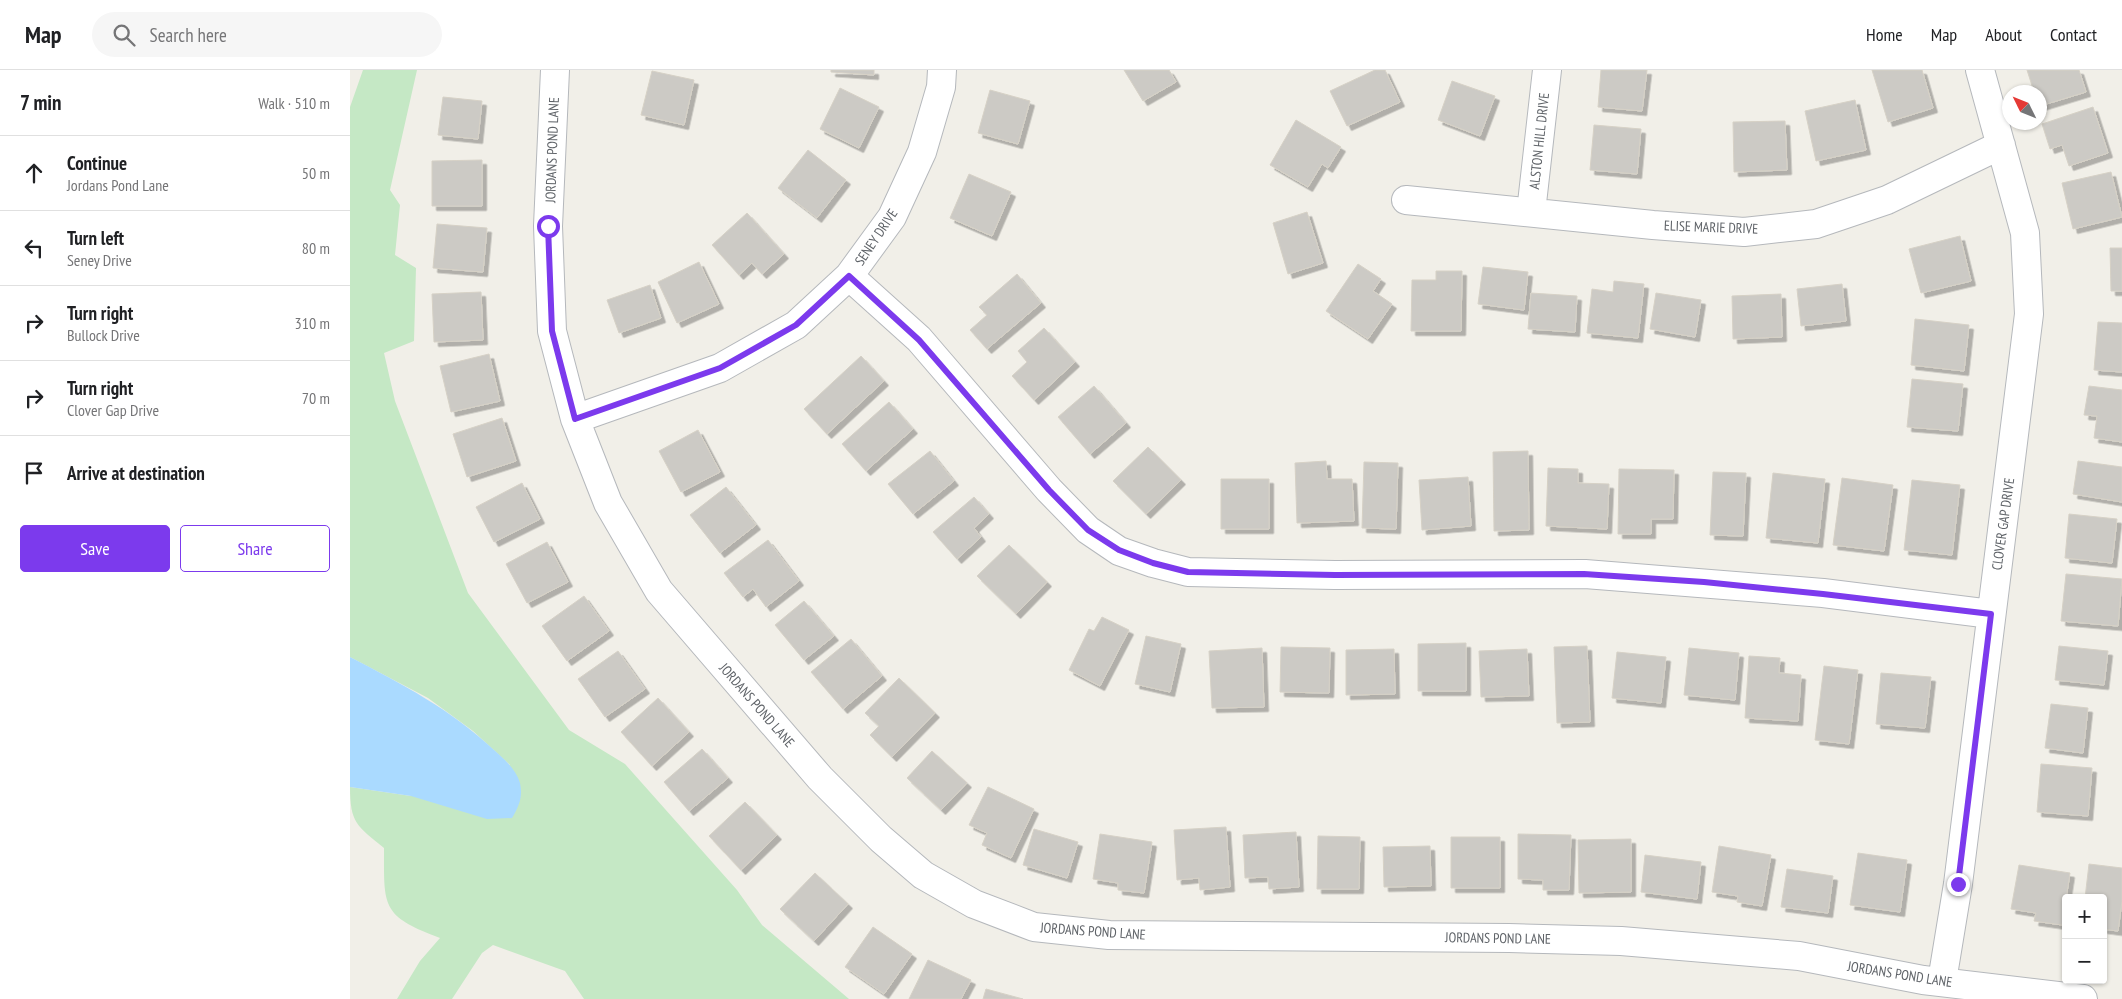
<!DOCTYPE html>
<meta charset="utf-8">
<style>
:root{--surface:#fff;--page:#f6f6f6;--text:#202124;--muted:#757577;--line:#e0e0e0;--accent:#7c3aed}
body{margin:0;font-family:"PT Sans Narrow",sans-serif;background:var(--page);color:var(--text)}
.controls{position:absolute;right:15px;bottom:15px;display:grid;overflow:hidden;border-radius:5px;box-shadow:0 1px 4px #0004}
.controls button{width:45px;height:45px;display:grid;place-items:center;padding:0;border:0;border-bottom:1px solid var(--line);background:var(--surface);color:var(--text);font:25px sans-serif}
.compass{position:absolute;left:1652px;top:15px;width:45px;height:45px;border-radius:50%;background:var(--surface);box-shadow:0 1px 4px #0004;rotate:313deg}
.stop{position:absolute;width:15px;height:15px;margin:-11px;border:4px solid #7c3aed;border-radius:50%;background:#fff}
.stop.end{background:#7c3aed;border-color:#fff;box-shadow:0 1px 5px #0008}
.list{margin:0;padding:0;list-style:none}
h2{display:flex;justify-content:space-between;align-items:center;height:65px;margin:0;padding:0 20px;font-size:21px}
h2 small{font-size:16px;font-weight:400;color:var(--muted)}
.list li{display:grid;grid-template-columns:32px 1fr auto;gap:15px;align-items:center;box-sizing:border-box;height:75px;padding:0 20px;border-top:1px solid var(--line)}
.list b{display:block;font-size:19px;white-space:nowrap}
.list p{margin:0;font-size:16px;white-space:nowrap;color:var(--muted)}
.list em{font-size:16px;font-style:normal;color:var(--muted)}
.actions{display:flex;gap:10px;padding:15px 20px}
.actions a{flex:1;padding:11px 0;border:1px solid var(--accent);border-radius:5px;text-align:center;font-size:18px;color:var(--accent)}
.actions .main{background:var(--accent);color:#fff}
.icon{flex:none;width:28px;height:28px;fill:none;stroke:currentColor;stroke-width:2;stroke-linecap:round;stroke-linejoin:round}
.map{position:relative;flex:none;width:1772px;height:929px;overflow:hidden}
header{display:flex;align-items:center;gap:30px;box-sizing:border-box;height:70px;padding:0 25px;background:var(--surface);border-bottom:1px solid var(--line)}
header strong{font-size:24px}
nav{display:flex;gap:28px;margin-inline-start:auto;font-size:18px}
.search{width:350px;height:45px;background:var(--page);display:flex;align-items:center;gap:12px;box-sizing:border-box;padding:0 18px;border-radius:28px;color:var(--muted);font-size:19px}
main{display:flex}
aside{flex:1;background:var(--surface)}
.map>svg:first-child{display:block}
.green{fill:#c5e8c5}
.water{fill:#aadaff}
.building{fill:#cccac5;stroke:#d6d1c6;filter:url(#shadow)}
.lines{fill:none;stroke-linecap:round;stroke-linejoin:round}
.street-casing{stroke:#b5b8bc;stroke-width:30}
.street{stroke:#fff;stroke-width:28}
.route{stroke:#7c3aed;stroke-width:6}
.labels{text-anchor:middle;stroke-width:5;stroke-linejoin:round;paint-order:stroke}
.street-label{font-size:14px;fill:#5f6368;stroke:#fff}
</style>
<header>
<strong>Map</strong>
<div class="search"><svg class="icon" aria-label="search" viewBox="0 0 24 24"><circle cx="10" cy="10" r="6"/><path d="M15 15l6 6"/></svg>Search here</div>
<nav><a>Home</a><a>Map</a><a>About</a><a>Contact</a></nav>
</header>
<main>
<aside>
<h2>7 min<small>Walk · 510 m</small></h2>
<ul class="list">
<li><svg class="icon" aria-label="ahead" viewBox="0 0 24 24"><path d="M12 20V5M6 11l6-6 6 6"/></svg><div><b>Continue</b><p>Jordans Pond Lane</p></div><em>50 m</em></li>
<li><svg class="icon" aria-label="left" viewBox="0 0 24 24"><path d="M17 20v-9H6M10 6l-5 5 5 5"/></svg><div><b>Turn left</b><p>Seney Drive</p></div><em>80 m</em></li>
<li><svg class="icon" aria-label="right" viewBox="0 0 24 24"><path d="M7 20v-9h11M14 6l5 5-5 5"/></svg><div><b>Turn right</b><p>Bullock Drive</p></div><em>310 m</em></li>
<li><svg class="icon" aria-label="right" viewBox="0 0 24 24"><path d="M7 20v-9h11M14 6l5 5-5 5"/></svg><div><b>Turn right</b><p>Clover Gap Drive</p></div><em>70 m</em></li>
<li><svg class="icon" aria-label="arrive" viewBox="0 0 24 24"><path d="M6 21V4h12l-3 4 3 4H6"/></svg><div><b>Arrive at destination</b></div></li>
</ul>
<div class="actions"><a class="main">Save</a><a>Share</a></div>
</aside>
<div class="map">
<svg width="1772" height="929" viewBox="0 0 1772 929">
<defs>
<filter id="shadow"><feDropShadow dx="4.5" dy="4.5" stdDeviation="0" flood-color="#0004"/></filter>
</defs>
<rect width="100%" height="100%" fill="#f1efe8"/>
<!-- green -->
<path class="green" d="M13 0H67L40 120 50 135 45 185 66 198 64 271 34 283 45 331 118 523 219 660 275 694 387 820 412 855 499 929H234L215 901 143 875 132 883 102 929H47L70 891 90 868C31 846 34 837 34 778 7 756 0 753 0 717L61 726 160 695 123 661 78 628 0 587V37Z"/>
<!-- water -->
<path class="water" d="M0 587C52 614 102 640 144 680 154 689 166 699 170 713 173 727 169 736 162 748L137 749 61 726 0 717Z"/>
<!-- building -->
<path class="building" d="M481 0H524V5L481 2Z
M774 0H819L826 12 793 31Z
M1025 0H1035L1050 32 997 56 980 21Z
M1251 0H1297L1292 41 1248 37Z
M1522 0H1572L1583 38 1538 52Z
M1677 0H1729L1736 22 1690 36V22H1684Z
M302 1 344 10 334 55 291 45Z
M1102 11 1145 26 1130 66 1088 50Z
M490 18 529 37 509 78 470 59Z
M640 20 680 31 668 74 628 63Z
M93 27 132 31 128 69 88 65Z
M1505 30 1516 80 1466 91 1455 41Z
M1743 37 1758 83 1719 96 1712 75 1700 79 1692 54Z
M946 50 991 77 978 98 972 94 958 117 920 95Z
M1435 51 1437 100 1384 102 1383 52Z
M1244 55 1291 59 1287 104 1240 100Z
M458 80 496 110 467 148 428 118Z
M132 90V136H82V91Z
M1761 102 1772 147 1723 159 1712 113Z
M619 104 661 122 642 166 600 148Z
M957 142 973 193 938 204 923 153Z
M397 143 434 184 412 204 402 193 389 205 362 175Z
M87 154 137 158 133 202 83 198Z
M1610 166 1621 211 1571 223 1559 179Z
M1760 178H1772V221H1761Z
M349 192 369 234 327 253 308 212Z
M1008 194 1031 209 1023 221 1042 234 1018 269 976 241Z
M1133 197 1178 202 1174 240 1128 234Z
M1086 201H1112L1111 261H1061L1062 210H1086Z
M667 204 691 233 637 279 620 260 637 245 629 237Z
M1264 211 1294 214 1288 268 1237 263 1242 219 1263 222Z
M1492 214 1496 251 1451 256 1447 219Z
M300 215 311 248 269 263 257 230Z
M131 222 133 270 84 272 82 224Z
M1181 223 1227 226 1225 262 1178 259Z
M1306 223 1351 230 1345 267 1300 259Z
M1431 224 1432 267 1383 269 1382 226Z
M1565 249 1619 255 1614 301 1561 295Z
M1748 252 1772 253V302L1744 300Z
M694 258 725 292 684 330 662 306 677 292 668 281Z
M139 284 150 331 101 342 90 296Z
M511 286 534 311 477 364 454 339Z
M1562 309 1613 314 1608 361 1557 357Z
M744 316 776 353 740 384 708 347Z
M1739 316 1772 320V372L1744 368 1747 346 1734 345Z
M539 332 563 359 516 401 492 374Z
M152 348 166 391 117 407 103 364Z
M348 360 370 402 331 422 309 381Z
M798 377 831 410 796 444 763 411Z
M580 381 604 411 563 444 538 414Z
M1178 381 1179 460 1144 461 1143 382Z
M976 391 977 409H1002L1004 451 947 453 945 393Z
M1728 391 1772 397V432L1723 424Z
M1014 392 1048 393 1046 459 1012 458Z
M1198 398 1228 399V413L1259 414 1257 459 1196 456Z
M1269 399 1324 400 1323 449H1301V464H1268Z
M1363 402 1396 403 1393 466 1360 465Z
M1423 403 1475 409 1468 473 1416 468Z
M1118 407 1121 456 1072 460 1069 410Z
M1492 408 1543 415 1534 481 1483 475Z
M871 409H919V459H871Z
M1562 410 1610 415 1602 485 1554 480Z
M172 413 190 449 144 472 126 437Z
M376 417 406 455 370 483 340 445Z
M624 427 639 444 624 458 631 467 607 489 583 462Z
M1719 444 1767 449 1762 493 1715 488Z
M418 470 449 511 416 537 403 519 393 527 374 503Z
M197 472 218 512 177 533 156 494Z
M659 475 697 512 666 544 627 506Z
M1716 504 1772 509 1768 556 1711 551Z
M234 526 259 561 217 591 192 556Z
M454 531 484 566 454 590 425 555Z
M752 547 779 560 750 616 719 600 739 559 744 561Z
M796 566 831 574 820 622 785 614Z
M501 569 532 606 493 639 461 602Z
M1116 573V621H1068V574Z
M1237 576 1240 652 1207 653 1204 577Z
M1709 576 1758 581 1754 615 1705 610Z
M931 577 980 578 979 623 930 622Z
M912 578 914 637 862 638 859 581Z
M1339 578 1389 583 1385 630 1334 625Z
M1044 579 1045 624 996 625V580Z
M1177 579 1179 626 1131 627 1129 581Z
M268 581 295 619 255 647 228 609Z
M1267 582 1316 587 1311 633 1262 628Z
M1399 586 1430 588 1429 603 1451 605 1448 651 1395 648Z
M1474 596 1508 600 1499 674 1465 670Z
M1531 603 1581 607 1575 658 1526 654Z
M549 608 585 643 542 687 520 665 529 656 515 643Z
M308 628 339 662 302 696 271 662Z
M1701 634 1738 638 1733 683 1695 678Z
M352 679 378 708 339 741 314 712Z
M582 681 617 713 591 740 557 708Z
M1691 694 1742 698 1738 746 1687 742Z
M638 717 684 739 661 788 632 775 637 763 619 755Z
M395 732 427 765 391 800 359 766Z
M876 757 880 817 850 820 849 808 827 810 824 760Z
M684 759 728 772 717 808 673 795Z
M946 762 949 817 919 819 918 807 895 808 893 765Z
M750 764 802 772 794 823 768 820V813L743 809Z
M1168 764 1221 765 1219 820H1193V810L1168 809Z
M968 766 1010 767 1009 819H967Z
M1101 767H1150V818H1101Z
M1281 769V822L1229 823 1228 770Z
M1080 776 1081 816 1034 817 1033 777Z
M1369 776 1421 785 1412 836 1387 832 1388 826 1362 822Z
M1508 783 1557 790 1550 842 1500 835Z
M1295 785 1351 792 1347 829 1291 822Z
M1739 794 1772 798V831L1768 861 1753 859V828H1735Z
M1669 795 1720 803 1712 855 1684 851 1686 843 1661 839Z
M1437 799 1483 806 1478 843 1431 837Z
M465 803 498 834 464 871 430 839Z
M523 857 562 884 534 924 495 897Z
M578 890 621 910 611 929H559Z
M636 919 673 929H633Z"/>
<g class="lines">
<defs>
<path id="street" d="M205 0 198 156 202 261 225 349 258 433 309 521 470 708 531 769 573 805 624 834 684 857 759 865 1159 868 1271 871 1449 886 1573 910 1733 929
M1056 130 1303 155 1394 162 1466 154 1537 130 1651 75
M1181 142 1197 0
M499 206 569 269 699 420 738 460 769 481 803 493 838 502 985 505 1235 504 1473 523 1641 544
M225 349 370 298 446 255 499 206 542 147 572 82 591 17 592 0
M1592 911 1608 814 1679 244 1675 163 1630 0"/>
</defs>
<!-- street casing -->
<use href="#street" class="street-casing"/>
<!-- street -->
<use href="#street" class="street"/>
</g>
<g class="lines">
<!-- route -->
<path class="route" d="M198 156 202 261 225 349 370 298 446 255 499 206 569 270 699 420 738 460 769 480 803 493 838 502 985 505 1234 504 1354 512 1473 524 1641 544 1608 814"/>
</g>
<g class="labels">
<!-- street labels -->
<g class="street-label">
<text transform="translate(1189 71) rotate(-84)" y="5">ALSTON HILL DRIVE</text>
<text transform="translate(202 80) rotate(-88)" y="5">JORDANS POND LANE</text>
<text transform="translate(1361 157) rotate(2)" y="5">ELISE MARIE DRIVE</text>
<text transform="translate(526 167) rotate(-56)" y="5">SENEY DRIVE</text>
<text transform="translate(1653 454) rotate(-82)" y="5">CLOVER GAP DRIVE</text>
<text transform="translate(407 635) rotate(49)" y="5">JORDANS POND LANE</text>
<text transform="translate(743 861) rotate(4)" y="5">JORDANS POND LANE</text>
<text transform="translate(1148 868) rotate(1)" y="5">JORDANS POND LANE</text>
<text transform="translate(1550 904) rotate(9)" y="5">JORDANS POND LANE</text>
</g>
</g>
</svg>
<div class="controls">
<button>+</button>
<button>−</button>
</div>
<svg class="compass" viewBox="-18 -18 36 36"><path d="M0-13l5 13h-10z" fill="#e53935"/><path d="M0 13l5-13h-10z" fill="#757577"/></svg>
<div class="stop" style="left:198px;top:156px"></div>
<div class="stop end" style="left:1608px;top:814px"></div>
</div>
</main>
